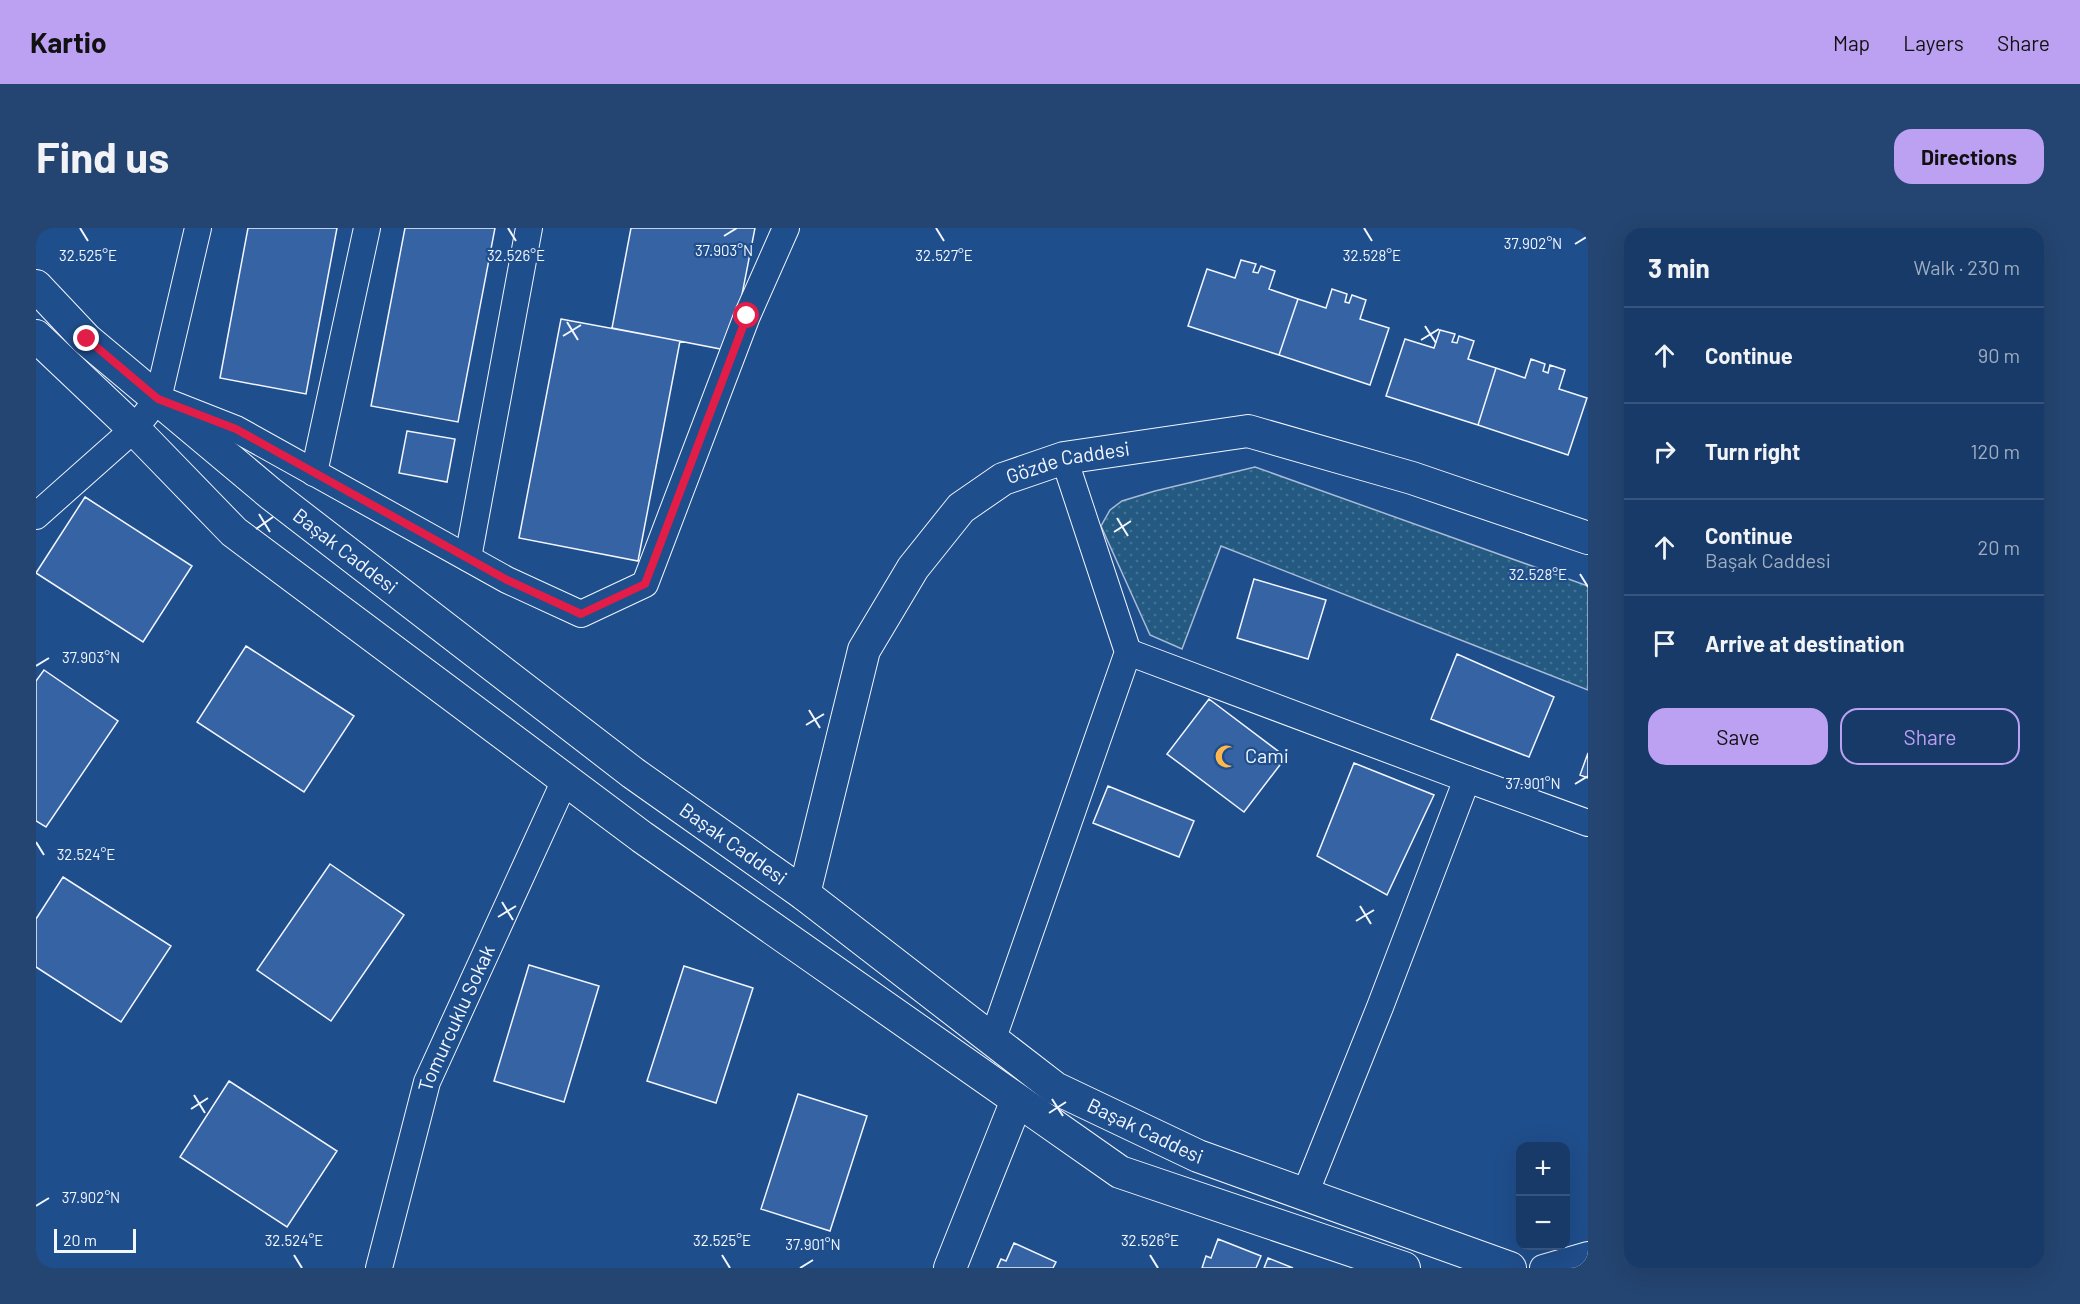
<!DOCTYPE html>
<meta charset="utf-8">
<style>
:root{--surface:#173a69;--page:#244571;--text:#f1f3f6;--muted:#9eadc0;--line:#36547d;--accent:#bca0f2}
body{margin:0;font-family:Barlow,sans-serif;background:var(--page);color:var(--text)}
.controls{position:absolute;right:18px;bottom:18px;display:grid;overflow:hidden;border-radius:12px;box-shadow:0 6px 24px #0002}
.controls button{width:54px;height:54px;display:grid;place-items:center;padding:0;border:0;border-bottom:2px solid var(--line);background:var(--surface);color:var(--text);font:30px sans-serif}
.scale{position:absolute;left:18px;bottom:15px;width:82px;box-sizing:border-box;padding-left:6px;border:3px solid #f2f6ff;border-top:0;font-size:16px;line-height:21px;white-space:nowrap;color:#f2f6ff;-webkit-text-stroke:4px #1f4e8c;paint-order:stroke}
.stop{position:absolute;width:18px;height:18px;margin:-14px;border:4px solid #e11d48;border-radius:50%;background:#fff}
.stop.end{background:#e11d48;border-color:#fff;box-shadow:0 2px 6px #0008}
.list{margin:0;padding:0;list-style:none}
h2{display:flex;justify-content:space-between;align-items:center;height:78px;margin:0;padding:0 24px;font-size:26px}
h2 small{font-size:20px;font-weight:400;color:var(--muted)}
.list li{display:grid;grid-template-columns:39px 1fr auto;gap:18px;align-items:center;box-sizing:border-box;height:96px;padding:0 24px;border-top:2px solid var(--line)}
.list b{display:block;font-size:22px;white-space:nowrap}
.list p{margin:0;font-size:20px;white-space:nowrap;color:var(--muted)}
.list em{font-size:20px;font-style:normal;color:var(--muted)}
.actions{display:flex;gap:12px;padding:18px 24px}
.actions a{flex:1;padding:14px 0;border:2px solid var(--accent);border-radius:18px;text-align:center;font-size:21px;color:var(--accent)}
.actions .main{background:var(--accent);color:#111}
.icon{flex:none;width:33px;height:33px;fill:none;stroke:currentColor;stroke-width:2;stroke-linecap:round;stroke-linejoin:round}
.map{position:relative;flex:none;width:1552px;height:1040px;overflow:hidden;border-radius:18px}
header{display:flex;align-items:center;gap:36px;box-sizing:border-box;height:84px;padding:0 30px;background:var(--accent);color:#111}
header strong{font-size:28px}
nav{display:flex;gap:33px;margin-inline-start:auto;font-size:21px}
.intro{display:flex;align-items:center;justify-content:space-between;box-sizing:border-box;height:144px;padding:0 36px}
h1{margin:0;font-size:42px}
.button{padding:15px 27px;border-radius:18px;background:var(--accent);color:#111;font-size:21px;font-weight:700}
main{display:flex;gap:36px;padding:0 36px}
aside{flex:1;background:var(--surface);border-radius:18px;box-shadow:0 6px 24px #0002}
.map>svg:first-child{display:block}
.grass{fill:url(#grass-dots);stroke:#a8bbd7;stroke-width:1.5}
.building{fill:#3563a3;stroke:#f2f6ff;stroke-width:1.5}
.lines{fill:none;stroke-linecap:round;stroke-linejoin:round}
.minor-casing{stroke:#f2f6ff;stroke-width:28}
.tertiary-casing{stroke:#f2f6ff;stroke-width:34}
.minor{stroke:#1f4e8c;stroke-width:26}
.tertiary{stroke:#1f4e8c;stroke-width:32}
.route{stroke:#e11d48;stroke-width:8}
.ticks{fill:none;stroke:#f2f6ff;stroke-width:2}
.labels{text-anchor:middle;stroke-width:4.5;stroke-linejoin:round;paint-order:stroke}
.street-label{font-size:20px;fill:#f2f6ff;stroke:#1f4e8c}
.poi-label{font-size:20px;fill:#f2f6ff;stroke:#1f4e8c;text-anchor:start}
.ticks-label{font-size:15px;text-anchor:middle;fill:#f2f6ff;stroke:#1f4e8c;stroke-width:4.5;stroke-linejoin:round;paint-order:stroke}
</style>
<header>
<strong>Kartio</strong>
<nav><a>Map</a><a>Layers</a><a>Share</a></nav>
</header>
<div class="intro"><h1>Find us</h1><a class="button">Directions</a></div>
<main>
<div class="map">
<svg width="1552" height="1040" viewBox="0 0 1552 1040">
<defs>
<pattern id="grass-dots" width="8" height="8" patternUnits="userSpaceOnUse" patternTransform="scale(1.5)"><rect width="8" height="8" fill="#245a82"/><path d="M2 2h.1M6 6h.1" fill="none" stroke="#447295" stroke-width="1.8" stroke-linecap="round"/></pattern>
</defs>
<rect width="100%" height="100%" fill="#1f4e8c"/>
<!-- grass -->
<path class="grass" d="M1219 239 1552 358V462L1185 318 1146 421 1114 407 1065 298 1074 282 1086 273 1119 263Z"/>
<!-- building -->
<path class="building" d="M212 0H301L270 166 184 150Z
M369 0H459L422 194 335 178Z
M595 0H719L695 123 576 100Z
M1205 32 1220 36 1217 44 1222 45 1225 38 1239 43 1233 61 1262 71 1243 127 1152 98 1171 41 1199 50Z
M1296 61 1311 66 1309 74 1313 75 1316 67 1330 72 1324 91 1353 100 1334 157 1243 127 1262 71 1290 80Z
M525 91 644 113 602 333 483 310Z
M1404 102 1419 106 1416 114 1421 115 1423 108 1438 113 1432 131 1460 140 1442 197 1350 168 1369 111 1398 120Z
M1495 131 1509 136 1507 143 1512 145 1514 137 1529 142 1523 161 1551 170 1532 227 1442 197 1460 140 1489 150Z
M371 203 419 211 411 254 363 245Z
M49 269 156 338 107 414 0 345Z
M1218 351 1290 372 1272 431 1201 410Z
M210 418 318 488 268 564 161 494Z
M1421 426 1518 469 1493 529 1395 491Z
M8 442 82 493 10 599 0 593V453Z
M1173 471 1250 529 1208 584 1131 526Z
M1552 525V550L1544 547Z
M1318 535 1398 567 1351 667 1281 628Z
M1072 558 1158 593 1143 629 1057 595Z
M294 636 368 687 295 793 221 742Z
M27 649 135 718 85 794 0 739V691Z
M493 737 563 758 528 874 458 853Z
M648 738 717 760 680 875 611 853Z
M193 853 301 923 251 999 144 929Z
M762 866 831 888 794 1003 725 981Z
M1182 1011 1225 1028 1220 1040H1166L1170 1028 1175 1030Z
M978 1015 1020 1034 1017 1040H961L965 1031 970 1033Z
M1232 1030 1257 1040H1228Z"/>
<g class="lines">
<defs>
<g id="minor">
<path d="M134 175 200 201 471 352 545 386 609 356 711 88 750 0"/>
<path d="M278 245 331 0"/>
<path d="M0 288 98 201 122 171 162 0"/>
<path d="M432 330 493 0"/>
<path d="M1092 424 1431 551 1344 779 1269 966"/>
<path d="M1431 551 1552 595"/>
<path d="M956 813 1092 424 1028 230"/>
<path id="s1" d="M343 1040 391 854 529 552"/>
<path d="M1507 1040 1552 1027"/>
</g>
<g id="tertiary">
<path id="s2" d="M0 58 50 111 235 266 597 545 768 666 1019 860 1162 928 1474 1040"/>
<path d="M0 108 98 201 198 304 606 609 1084 944 1368 1040"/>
<path id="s3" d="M768 666 828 422 877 340 925 280 967 251 1028 230 1212 203 1376 250 1552 310"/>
<path d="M914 1040 981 872"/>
</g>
</defs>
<!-- minor casing -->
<use href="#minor" class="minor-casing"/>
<!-- tertiary casing -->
<use href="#tertiary" class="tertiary-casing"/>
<!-- minor -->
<use href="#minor" class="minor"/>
<!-- tertiary -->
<use href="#tertiary" class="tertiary"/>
</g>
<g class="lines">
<!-- route -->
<path class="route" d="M51 111 122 171 200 201 471 352 545 386 609 356 711 88"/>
</g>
<!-- ticks -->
<path class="ticks" d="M44 0 52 13M472 0 480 13M900 0 908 13M1328 0 1336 13M688 8 701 0M1539 16 1552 8M531 94 542 112M1389 98 1400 115M527 108 545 97M1385 112 1403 101M223 286 234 304M1081 290 1092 308M220 301 237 289M1078 304 1095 293M1544 346 1552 359M0 438 13 430M773 482 784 500M770 497 788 486M1539 556 1552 548M0 614 8 627M466 674 477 692M1324 678 1335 696M462 689 480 678M1320 693 1338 682M158 867 169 885M1016 871 1027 888M155 881 172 870M1013 885 1030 874M0 978 13 970M258 1027 266 1040M686 1027 694 1040M1114 1027 1122 1040M764 1040 777 1032"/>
<!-- icons -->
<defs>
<symbol id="mosque-bare" viewBox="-9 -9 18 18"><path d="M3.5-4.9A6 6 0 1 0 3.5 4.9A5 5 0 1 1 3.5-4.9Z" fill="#ffb74d" stroke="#1f4e8c" stroke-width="2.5" paint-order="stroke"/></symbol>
</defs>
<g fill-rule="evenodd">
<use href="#mosque-bare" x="1174" y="512" width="33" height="33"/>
</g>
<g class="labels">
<!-- street labels -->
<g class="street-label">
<text dy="7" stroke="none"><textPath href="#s3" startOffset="542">Gözde Caddesi</textPath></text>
<text dy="7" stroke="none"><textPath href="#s2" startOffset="408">Başak Caddesi</textPath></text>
<text dy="7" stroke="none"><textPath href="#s2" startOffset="894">Başak Caddesi</textPath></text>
<text dy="7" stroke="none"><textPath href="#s1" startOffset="262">Tomurcuklu Sokak</textPath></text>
<text dy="7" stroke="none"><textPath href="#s2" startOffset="1398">Başak Caddesi</textPath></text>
</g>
<!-- poi labels -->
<g class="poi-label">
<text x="1209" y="535">Cami</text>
</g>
</g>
<g class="ticks-label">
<text x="1497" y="21">37.902°N</text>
<text x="688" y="28">37.903°N</text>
<text x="1336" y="33">32.528°E</text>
<text x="52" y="33">32.525°E</text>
<text x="480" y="33">32.526°E</text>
<text x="908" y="33">32.527°E</text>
<text x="1502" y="352">32.528°E</text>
<text x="55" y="435">37.903°N</text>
<text x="1497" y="561">37.901°N</text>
<text x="50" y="632">32.524°E</text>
<text x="55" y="975">37.902°N</text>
<text x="258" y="1018">32.524°E</text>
<text x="686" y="1018">32.525°E</text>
<text x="1114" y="1018">32.526°E</text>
<text x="777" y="1022">37.901°N</text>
</g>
</svg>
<div class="controls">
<button>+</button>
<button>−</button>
</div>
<div class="scale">20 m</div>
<div class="stop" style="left:711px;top:88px"></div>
<div class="stop end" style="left:51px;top:111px"></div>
</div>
<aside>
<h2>3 min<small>Walk · 230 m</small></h2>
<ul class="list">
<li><svg class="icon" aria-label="ahead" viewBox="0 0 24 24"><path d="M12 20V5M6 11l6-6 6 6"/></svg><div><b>Continue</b></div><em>90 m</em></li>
<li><svg class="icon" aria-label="right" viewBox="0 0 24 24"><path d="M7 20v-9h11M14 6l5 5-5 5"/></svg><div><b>Turn right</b></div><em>120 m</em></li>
<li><svg class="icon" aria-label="ahead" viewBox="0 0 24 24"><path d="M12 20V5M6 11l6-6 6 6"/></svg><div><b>Continue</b><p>Başak Caddesi</p></div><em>20 m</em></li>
<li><svg class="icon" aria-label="arrive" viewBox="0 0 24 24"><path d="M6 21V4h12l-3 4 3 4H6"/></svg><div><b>Arrive at destination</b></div></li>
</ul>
<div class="actions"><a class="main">Save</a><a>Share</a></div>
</aside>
</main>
